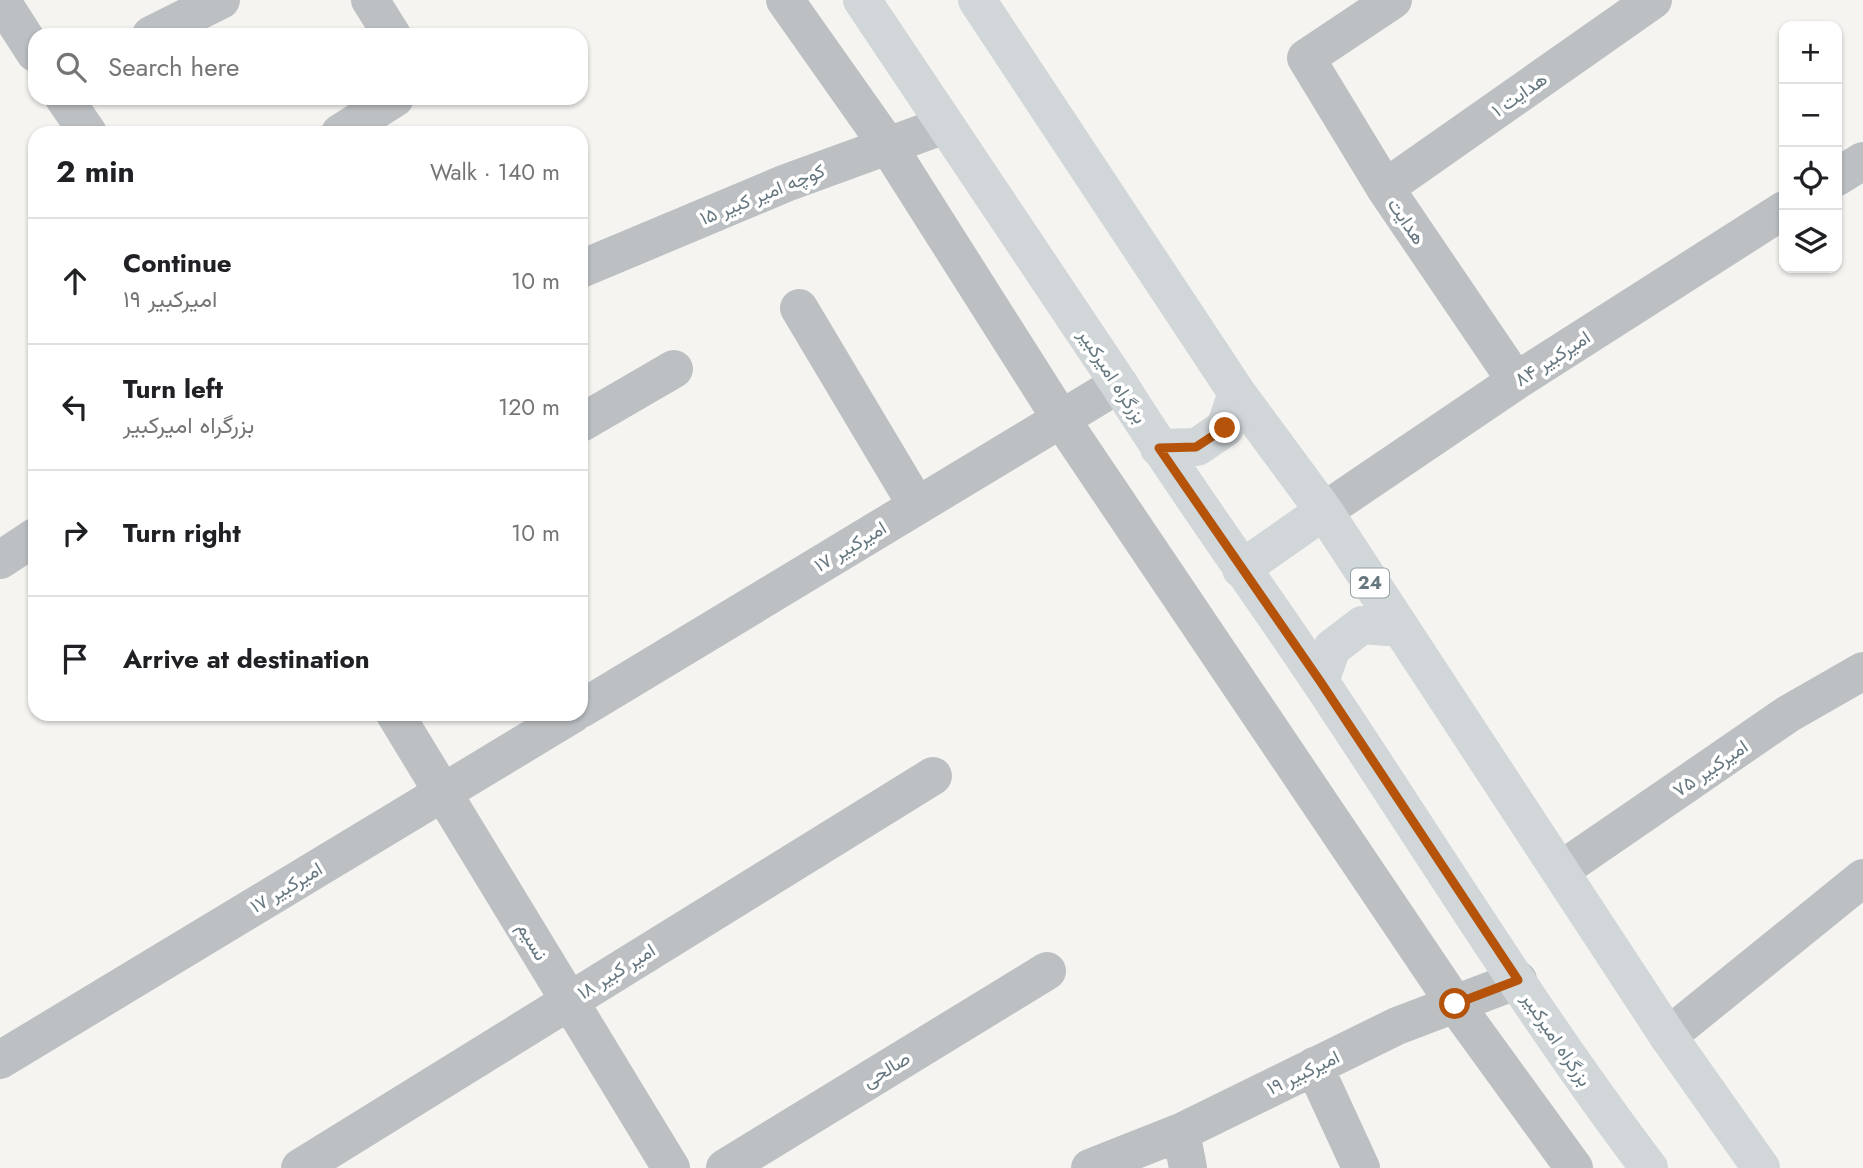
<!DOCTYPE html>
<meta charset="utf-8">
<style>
:root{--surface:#fff;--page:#f2f2f2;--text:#202124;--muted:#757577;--line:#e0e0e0}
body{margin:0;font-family:Jost,Vazirmatn,sans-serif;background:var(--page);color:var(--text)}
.controls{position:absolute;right:21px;top:21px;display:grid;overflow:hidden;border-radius:14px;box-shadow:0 2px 5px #0004}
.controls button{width:63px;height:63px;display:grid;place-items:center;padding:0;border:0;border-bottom:2px solid var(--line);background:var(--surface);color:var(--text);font:35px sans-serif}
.stop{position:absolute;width:21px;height:21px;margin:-16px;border:5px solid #b45309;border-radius:50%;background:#fff}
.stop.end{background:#b45309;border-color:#fff;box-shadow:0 2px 7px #0008}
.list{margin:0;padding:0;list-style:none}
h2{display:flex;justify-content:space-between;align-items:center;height:91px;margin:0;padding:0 28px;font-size:30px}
h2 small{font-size:23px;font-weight:400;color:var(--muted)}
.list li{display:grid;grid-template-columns:46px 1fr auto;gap:21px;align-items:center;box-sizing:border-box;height:126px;padding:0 28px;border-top:2px solid var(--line)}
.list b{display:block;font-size:26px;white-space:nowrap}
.list p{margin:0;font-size:23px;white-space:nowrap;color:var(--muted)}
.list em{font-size:23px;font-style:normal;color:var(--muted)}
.icon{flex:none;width:38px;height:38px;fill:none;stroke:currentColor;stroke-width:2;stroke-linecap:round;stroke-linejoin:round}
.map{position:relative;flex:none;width:1863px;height:1168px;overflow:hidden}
.search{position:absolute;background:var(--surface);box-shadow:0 2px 5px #0004;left:28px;top:28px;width:560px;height:77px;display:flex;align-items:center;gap:18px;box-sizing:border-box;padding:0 24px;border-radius:21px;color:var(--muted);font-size:26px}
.panel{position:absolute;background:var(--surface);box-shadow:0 2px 5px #0004;left:28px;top:126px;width:560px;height:595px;border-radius:21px}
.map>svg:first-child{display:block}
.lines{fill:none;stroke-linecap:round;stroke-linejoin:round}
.minor{stroke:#bcc0c3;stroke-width:38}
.major{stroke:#d1d6d9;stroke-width:38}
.route{stroke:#b45309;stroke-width:9}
.labels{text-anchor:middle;stroke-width:7;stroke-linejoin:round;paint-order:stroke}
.shield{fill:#fff;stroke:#94a0a6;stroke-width:2}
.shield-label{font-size:18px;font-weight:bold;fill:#667780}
.street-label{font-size:19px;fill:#667780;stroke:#fff}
</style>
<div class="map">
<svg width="1863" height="1168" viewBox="0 0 1863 1168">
<rect width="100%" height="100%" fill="#f5f4f1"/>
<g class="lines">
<!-- minor -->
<path class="minor" d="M1 0 35 53
M370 0 392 35
M785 0 888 146 1061 419 1455 1004 1574 1168
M1393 0 1306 58 1385 188 1516 381
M151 35 221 0
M64 98 88 133
M340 133 395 98
M1837 177 1863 161
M1385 188 1653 0
M581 269 786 183 945 125
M799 308 917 506
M581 423 674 369
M1324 511 1516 381 1784 210
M0 560 35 537
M581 709 1119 384
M395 714 671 1168
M1561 870 1788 714 1863 671
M1668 1036 1863 878
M0 1060 573 714
M1314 1066 1361 1168
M1181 1132 1188 1168
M300 1168 933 776
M725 1168 1047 971
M1090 1168 1181 1132 1397 1026 1518 980"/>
<!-- major -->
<path class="major" d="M862 0 1119 384C1187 493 1264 596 1335 704 1438 859 1536 1019 1649 1168
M977 0 1237 393 1324 511 1668 1036 1761 1168
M1159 448 1197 447 1225 428 1237 393
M1241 569 1324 511
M1320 681 1332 648 1362 625 1400 628"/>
</g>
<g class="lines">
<!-- route -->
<path class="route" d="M1225 428 1196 447 1159 448 1320 681 1518 980 1455 1004"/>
</g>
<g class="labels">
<!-- shield labels -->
<rect class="shield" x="1351" y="568.5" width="38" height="29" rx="5"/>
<g class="shield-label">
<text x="1370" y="589">24</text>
</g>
<!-- street labels -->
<g class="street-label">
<text transform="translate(1519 94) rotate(-35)" y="7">هدایت ۱</text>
<text transform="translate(762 194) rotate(-22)" y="7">کوچه امیر کبیر ۱۵</text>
<text transform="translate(1407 221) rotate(56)" y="7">هدایت</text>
<text transform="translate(1552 358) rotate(-33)" y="7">امیرکبیر ۸۴</text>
<text transform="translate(1113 376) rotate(57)" y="7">بزرگراه امیرکبیر</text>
<text transform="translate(850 546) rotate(-31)" y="7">امیرکبیر ۱۷</text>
<text transform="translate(1710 768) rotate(-34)" y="7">امیرکبیر ۷۵</text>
<text transform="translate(286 887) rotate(-31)" y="7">امیرکبیر ۱۷</text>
<text transform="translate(533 941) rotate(59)" y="7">نسیم</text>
<text transform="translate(616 971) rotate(-32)" y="7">امیر کبیر ۱۸</text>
<text transform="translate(1557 1039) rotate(56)" y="7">بزرگراه امیرکبیر</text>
<text transform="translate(886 1069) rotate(-31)" y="7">صالحی</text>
<text transform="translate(1303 1072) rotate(-26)" y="7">امیرکبیر ۱۹</text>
</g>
</g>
</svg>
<div class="controls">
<button>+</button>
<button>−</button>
<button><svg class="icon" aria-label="locate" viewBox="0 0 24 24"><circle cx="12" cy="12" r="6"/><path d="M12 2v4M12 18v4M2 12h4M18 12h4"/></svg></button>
<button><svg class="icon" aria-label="layers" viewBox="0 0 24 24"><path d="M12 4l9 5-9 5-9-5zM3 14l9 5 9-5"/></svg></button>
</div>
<div class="stop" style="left:1455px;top:1004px"></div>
<div class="stop end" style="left:1225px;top:428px"></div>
<div class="search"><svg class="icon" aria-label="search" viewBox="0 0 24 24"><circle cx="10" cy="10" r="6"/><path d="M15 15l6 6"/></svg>Search here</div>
<section class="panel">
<h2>2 min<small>Walk · 140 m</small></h2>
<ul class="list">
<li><svg class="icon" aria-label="ahead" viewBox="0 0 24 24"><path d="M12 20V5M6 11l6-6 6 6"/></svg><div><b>Continue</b><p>امیرکبیر ۱۹</p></div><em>10 m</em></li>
<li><svg class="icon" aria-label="left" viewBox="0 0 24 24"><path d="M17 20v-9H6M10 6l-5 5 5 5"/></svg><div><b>Turn left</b><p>بزرگراه امیرکبیر</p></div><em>120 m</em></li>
<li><svg class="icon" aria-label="right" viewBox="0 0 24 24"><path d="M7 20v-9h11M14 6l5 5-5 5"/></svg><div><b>Turn right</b></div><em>10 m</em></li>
<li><svg class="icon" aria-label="arrive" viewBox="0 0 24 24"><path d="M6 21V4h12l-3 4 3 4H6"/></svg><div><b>Arrive at destination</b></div></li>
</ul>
</section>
</div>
